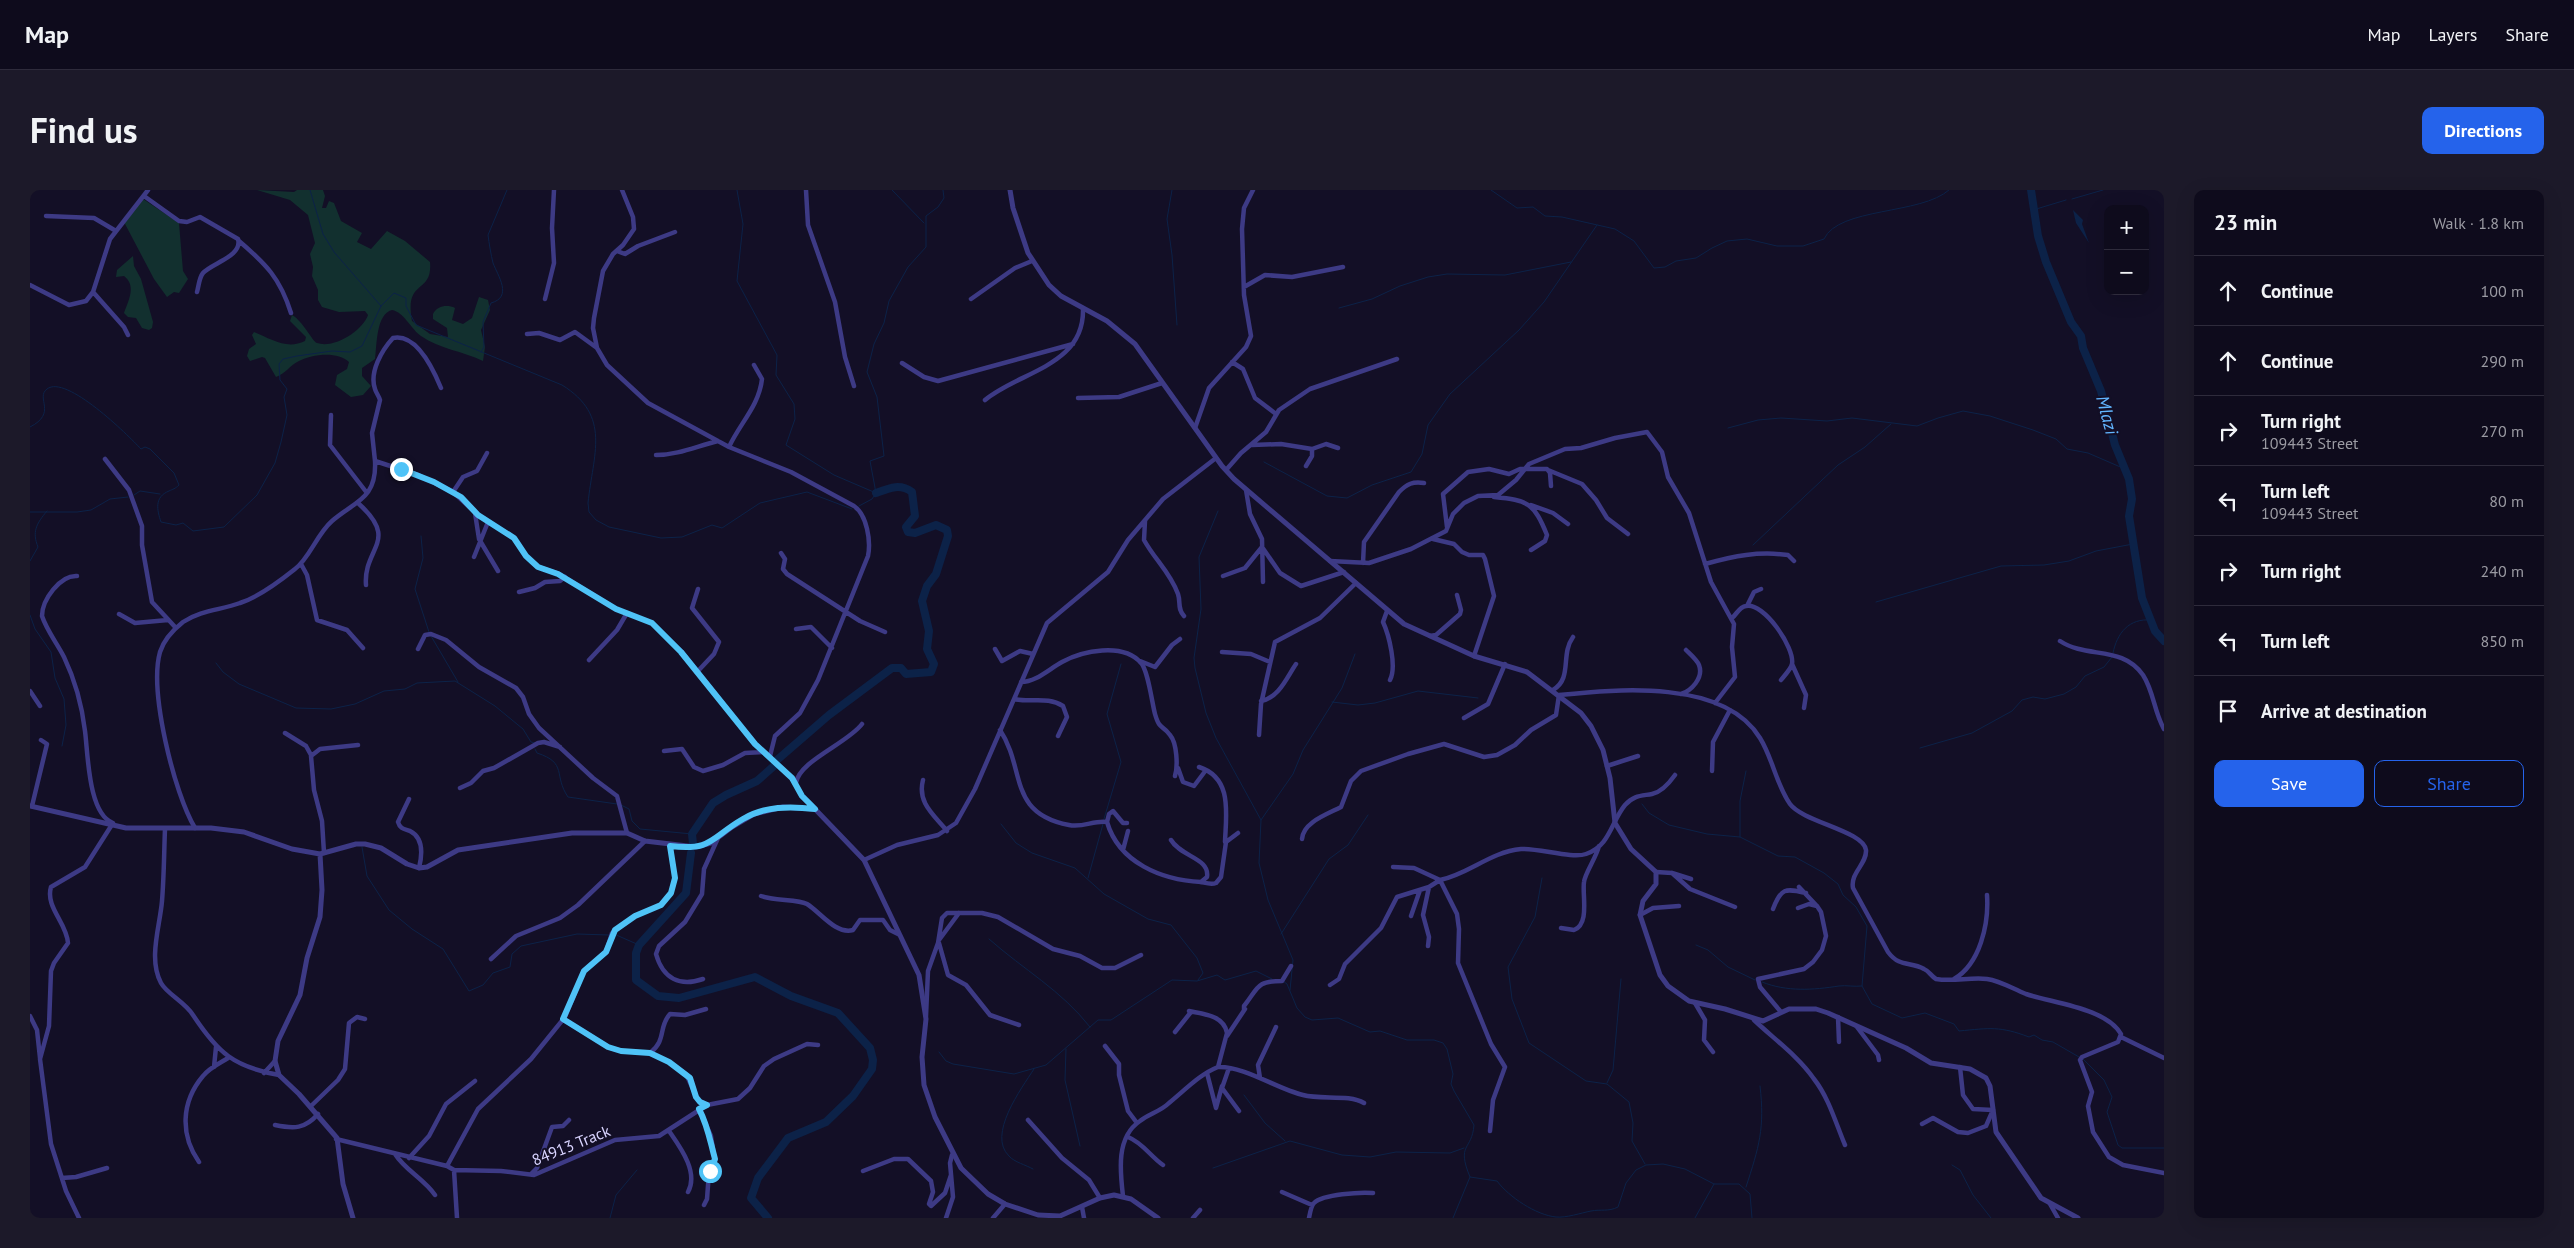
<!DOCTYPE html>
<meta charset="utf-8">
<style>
:root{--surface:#0e0b1c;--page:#1c1929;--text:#f1f3f6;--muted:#9b9ba3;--line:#2e2b3b;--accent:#2563eb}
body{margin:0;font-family:"PT Sans",sans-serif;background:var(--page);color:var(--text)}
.controls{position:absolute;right:15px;top:15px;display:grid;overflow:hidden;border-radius:10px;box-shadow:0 5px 20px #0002}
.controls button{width:45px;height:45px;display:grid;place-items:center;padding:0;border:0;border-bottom:1px solid var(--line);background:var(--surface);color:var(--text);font:25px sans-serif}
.stop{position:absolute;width:15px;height:15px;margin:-11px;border:4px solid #4fc3f7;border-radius:50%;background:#fff}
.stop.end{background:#4fc3f7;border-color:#fff;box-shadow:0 1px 5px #0008}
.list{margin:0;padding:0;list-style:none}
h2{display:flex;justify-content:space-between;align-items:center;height:65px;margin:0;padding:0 20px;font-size:21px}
h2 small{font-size:16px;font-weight:400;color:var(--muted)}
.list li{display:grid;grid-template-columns:32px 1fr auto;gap:15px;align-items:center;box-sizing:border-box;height:70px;padding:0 20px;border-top:1px solid var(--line)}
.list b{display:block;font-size:19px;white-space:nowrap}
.list p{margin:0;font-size:16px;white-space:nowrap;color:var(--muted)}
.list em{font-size:16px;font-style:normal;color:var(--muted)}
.actions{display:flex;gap:10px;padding:15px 20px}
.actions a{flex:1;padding:11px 0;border:1px solid var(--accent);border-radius:10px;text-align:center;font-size:18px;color:var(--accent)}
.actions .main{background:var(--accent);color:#fff}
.icon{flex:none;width:28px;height:28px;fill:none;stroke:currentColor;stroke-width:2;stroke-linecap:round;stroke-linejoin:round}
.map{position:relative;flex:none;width:2134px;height:1028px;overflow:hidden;border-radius:10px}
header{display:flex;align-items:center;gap:30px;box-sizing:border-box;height:70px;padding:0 25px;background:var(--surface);border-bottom:1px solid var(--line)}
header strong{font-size:24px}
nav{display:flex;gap:28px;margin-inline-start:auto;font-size:18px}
.intro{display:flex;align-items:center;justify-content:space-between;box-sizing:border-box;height:120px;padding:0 30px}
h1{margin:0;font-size:35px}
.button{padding:12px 22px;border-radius:10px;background:var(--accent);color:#fff;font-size:18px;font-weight:700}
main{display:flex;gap:30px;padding:0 30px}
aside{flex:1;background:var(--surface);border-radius:10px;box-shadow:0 5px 20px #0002}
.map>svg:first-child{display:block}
.green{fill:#12302f}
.water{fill:#0c2248}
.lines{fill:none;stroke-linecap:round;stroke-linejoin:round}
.stream{stroke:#0c2248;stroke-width:1}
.river{stroke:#0c2248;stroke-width:8}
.minor{stroke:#3d3a85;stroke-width:4.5}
.tertiary{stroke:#3d3a85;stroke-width:5}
.route{stroke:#4fc3f7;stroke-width:6}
.labels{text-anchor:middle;stroke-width:4;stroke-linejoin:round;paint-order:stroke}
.street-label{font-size:16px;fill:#d9d4ff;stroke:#130f26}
.water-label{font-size:18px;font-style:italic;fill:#62b6ff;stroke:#130f26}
</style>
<header>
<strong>Map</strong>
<nav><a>Map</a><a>Layers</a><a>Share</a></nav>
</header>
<div class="intro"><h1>Find us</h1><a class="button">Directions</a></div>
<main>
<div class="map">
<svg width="2134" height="1028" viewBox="0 0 2134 1028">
<rect width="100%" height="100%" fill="#130f26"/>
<!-- green -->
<path class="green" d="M227 0 264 2 267 0H293L295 6 292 18H296L299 11 304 13 311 31 332 43 327 52 341 59 357 41 375 51 400 72C403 105 374 88 382 131L400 144 418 147 417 138 403 129V124C407 116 417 114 425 118L422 130 433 134 442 128 449 107 458 110 460 120 451 140 455 157 453 171C432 161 410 159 391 146 381 139 374 122 362 120 346 124 347 155 345 169L332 178V186L341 196 333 205 321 207 305 195 307 185 317 179 319 172C308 161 282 164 269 171 260 175 255 184 246 187L235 168 232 167 220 171 217 166 219 159 226 154 222 145 224 142C241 149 257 160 275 151L276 147 260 131 262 125C273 131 282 151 287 153 305 159 333 140 338 125L335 121 309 122 292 117 288 110V100L282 86 283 77 280 64 285 53 278 25 260 10Z
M113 9 149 33 153 81 158 89 149 103 144 102 137 107 124 89 94 32Z
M103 66 104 76 111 89 123 132 122 138 119 140 112 138 106 128 98 127 94 123C98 111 107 96 94 86L86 87 87 80Z"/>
<!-- water -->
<path class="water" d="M2043 20 2053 30 2052 34 2059 53 2046 33Z"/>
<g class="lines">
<!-- stream -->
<path class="stream" d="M280 0 293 44 304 62 351 116
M707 0 713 34 707 91 747 165 746 185 764 214 765 229 756 255 804 285 846 303
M862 0 894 33
M1142 0 1137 29 1142 65 1147 135
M1461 0 1487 18 1503 17 1515 26 1532 27 1585 39 1604 51 1624 78 1635 77 1646 71 1666 68 1682 58 1697 51 1717 49 1747 56H1773L1794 49C1809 17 1891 25 1919 0
M2042 9 2073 0
M2003 20 2036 10
M1309 118 1342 109 1370 96 1398 87 1417 84 1475 85 1541 72
M451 162 454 157 453 132 461 113C483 107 468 86 463 73 461 65 459 53 458 45L477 0
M0 237C28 223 5 208 17 199 36 184 98 245 111 259L115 257 120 259 144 283 149 295C145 299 143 299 139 301 124 307 127 320 131 332L146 335 153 333 163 341 194 337 227 305 245 273 251 252 257 225 254 207 257 199 250 190 249 174 253 169 267 166 302 161 320 162 332 156 351 116 364 103 376 108V116L386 135 532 195C582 226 563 264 558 313L559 322 566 330 579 337 631 348 652 347 682 335 692 338 730 313 777 302 822 319
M1698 238 1728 230 1751 228 1797 231 1822 228 1887 236 1908 228 1933 221 1960 226 2003 240 2026 249 2037 259 2058 263 2095 279
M1234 272 1297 306 1317 308 1342 295 1381 282 1392 264 1398 235 1420 204 1489 140 1514 112 1567 35
M104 305 110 301 130 304
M829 316 842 309 846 303 840 271 854 266 847 207 837 182 844 154 854 133 859 111 878 77 896 57V26L908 17 914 8 913 0
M1188 321 1169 367 1171 419 1164 468 1165 478 1176 523 1186 548 1231 630 1229 673 1238 710 1263 770 1260 800
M0 322H47L61 320 80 309 98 307
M391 346 393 368 385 399 399 442
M1723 355 1808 275 1835 257 1861 234
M0 371 8 357C2 342 6 334 17 321
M1846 412 1971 376 2014 375 2039 371 2066 361 2103 354
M0 425 5 439 21 462 25 488 34 509 36 535 32 556
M401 446 428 492
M2083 463C2087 443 2099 428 2121 430
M186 473 193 482 209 494 266 518 301 519 325 514 354 501 375 499 387 493 425 491 465 516 493 539 501 552 505 553
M1302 512 1328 515 1345 513 1388 501 1448 508
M1890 558 1942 543 1982 521 1992 510 2003 507 2015 509 2034 504 2046 497 2055 486 2074 477 2082 467
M505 559 507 563C538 573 523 585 538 607L587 614
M1612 614 1619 623 1639 635 1677 644 1710 647 1748 666 1765 667 1794 683 1808 694 1813 705 1826 717 1837 736 1832 796 1842 814 1872 828 1895 823 1924 834 1929 841C1960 838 1970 836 1999 847L2004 845 2012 850 2023 852 2049 867
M591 615 599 619 602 631 610 639 662 644
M1074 629 1091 572 1077 524 1091 474
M1231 630 1263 584 1273 560 1312 498 1325 464
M971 634 986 653 1002 663 1045 678 1074 704 1118 729 1141 735 1167 768 1173 783 1168 790
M1710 647V611L1716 581
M332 657 337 686 359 720 382 739 413 759 439 801 453 795 463 783 480 777 482 764 491 756 547 744 579 745
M1058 688 1073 634
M1512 688 1505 727 1478 777 1482 809 1499 853 1556 891 1577 894 1599 912 1603 933 1602 951 1615 974
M584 744 609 755
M1251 744 1299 669 1318 655 1338 625
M959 749C994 780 1031 800 1060 837
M1666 755 1678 760 1698 777 1725 790
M1253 791 1257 794 1267 818 1275 827 1282 830 1308 828 1340 842 1350 841 1377 850H1404L1413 853 1417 859 1423 884 1421 894 1424 901 1444 935C1442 961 1426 953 1440 987L1467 991C1479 1007 1506 1025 1526 1027 1536 1028 1551 1023 1561 1021 1571 1019 1578 1022 1588 1017L1596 993 1606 980 1616 975 1633 974 1655 979 1684 994H1709L1720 1004 1722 1028
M1732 792C1757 802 1783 800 1809 796 1816 795 1824 797 1832 796
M1036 859 1035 890 1050 956
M909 862 916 871 923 874 984 884 1016 875 1068 830H1081L1142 790 1167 791 1187 785 1195 790 1226 781 1242 789
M2053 869 2074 890 2082 907 2077 922 2088 955 2092 958H2134
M1577 893 1583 880 1591 789
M1214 905 1235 933 1255 951
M1922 975 1930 980 1943 1005 1961 1028
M1183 978 1260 951 1312 965 1340 967 1366 962 1420 963 1434 958
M1003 979C996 975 984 972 979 966 957 945 991 899 1004 879
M1716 997C1729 957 1735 938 1730 896
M580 1028 586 1005 607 980
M1423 1028 1440 987
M1665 1028 1684 994"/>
<!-- river -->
<path class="river" d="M2001 0 2008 46 2016 72 2041 132 2051 146 2053 158 2071 201 2085 255 2099 289 2102 309 2099 326 2112 408 2125 441 2134 451
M747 570 799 525 862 478H871L876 484 901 482 904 474 897 459 899 441 892 411 897 396 906 384 918 346 917 340 906 335 885 343 878 342 876 337 885 326 882 302C870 293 859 298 846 303
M663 654 662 644 683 613 696 605 727 591 745 575
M661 663 656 703 609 755 606 763V790L628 806 649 808 725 787 761 806 808 823 840 858 843 870 842 879 823 906 796 932 758 948 728 988 721 1008 738 1028"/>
<!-- minor -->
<path class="minor" d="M592 0 603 27 604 39 593 55 583 64 573 81 564 128 563 138 567 158 577 175 618 213 699 257 761 282 824 316C837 325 841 351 838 366L788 490 770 523 745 546 740 566
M776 0 778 35 805 112 815 167 824 196
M114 6 149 31 157 32 170 27 208 49C213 66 182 73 173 83 169 88 169 95 167 102
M16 26 64 28 86 41
M209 51C236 74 250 88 261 123
M587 61 595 64 608 56 645 42
M0 95 39 115 56 111 63 102 80 49 118 0
M1214 97 1235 85 1262 87 1313 77
M63 102 94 137 98 145
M515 109 524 73 522 38 524 0
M941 109 985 78 1002 71
M497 144 509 143 530 150 545 142 567 158
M1202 172 1213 179 1225 208 1246 224
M872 173 894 187 908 191 1043 154
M1048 208 1089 207 1132 193
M955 210C990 181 1055 176 1053 118
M301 225 300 255 337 303
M1165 238 1179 198 1216 157 1221 146 1214 105 1212 39 1214 18 1223 0
M1222 255 1251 254 1282 259V266L1276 276
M699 257C710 233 729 216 732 189L724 175
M1282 259 1296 254 1308 258
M626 265C648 265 667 256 688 251
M75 269 99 300 112 336V355L122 412 146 438
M345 271 342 243 350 210C349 206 346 203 345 199 339 182 352 160 363 148 387 143 404 181 411 198
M1196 280 1211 263 1236 242 1249 220 1280 199 1367 169
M1518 280 1552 294 1566 310 1577 328 1598 344
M1216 300 1220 324 1232 349 1233 392
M423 302 433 287 447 281 457 263
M1464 307C1498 310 1504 313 1517 345L1515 351 1501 360
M329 314C370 351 333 358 336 395
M1501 315 1523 323 1538 334
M445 323 449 349 468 381
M1115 331 1114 350C1125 370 1140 382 1148 404 1151 413 1147 418 1154 426
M1417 337 1413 304 1438 282 1459 279 1479 284 1490 279H1517L1520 283 1521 296
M1403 349 1424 354 1432 362 1439 365H1453L1455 369 1464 406 1444 466
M751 363 755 369 753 379 757 384 830 431 855 442
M444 367 458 332
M1300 371 1339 373 1381 359 1416 341 1423 324 1434 313 1448 306 1468 305 1486 290 1499 274 1535 259 1551 258 1585 248 1617 242 1632 262 1638 287 1659 323 1681 392 1704 434 1702 457 1705 487 1685 513
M1333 373 1334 352 1369 302C1377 294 1383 291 1394 293
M271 374 277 385 287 430 317 440 333 458
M1675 374C1704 366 1728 361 1758 365L1764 371
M47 386C30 385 12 410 12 426 17 441 27 453 34 467 45 490 52 516 55 541 58 563 58 624 83 633L55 677 21 697C15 717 37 733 38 753L24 773 21 781 19 836 10 869 21 954 36 1001 49 1028
M1193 386 1215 378 1232 357 1250 383 1271 396 1314 382
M489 402 505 398 515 392 530 391 535 387
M1717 416 1724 402 1731 399
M1357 421 1353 432C1359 445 1367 477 1360 490
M89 424 105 433 138 430
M1702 428C1707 424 1709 417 1716 416 1734 412 1765 458 1762 474 1761 479 1754 486 1751 490
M766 439 781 437 802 458
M1400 446 1406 445 1430 424 1431 420 1427 405
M2030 451C2057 469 2092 455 2113 485 2124 502 2124 522 2134 539
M388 459 395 445 401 444 416 450 449 477 486 498 493 507 499 524 509 538 563 588 587 606 597 643
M965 459 972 471 990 461 1003 464
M1192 462 1221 464 1240 472
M559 470 587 440 597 423
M1110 471 1125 477 1142 455 1150 449
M1762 474 1776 505 1774 518
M668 481 684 464 689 452 662 418 668 399
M991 492C1006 492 1019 479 1032 472 1052 461 1093 452 1111 473 1118 480 1122 513 1125 524 1130 541 1132 534 1140 545 1147 553 1148 576 1145 586
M1523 500C1543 488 1530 465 1543 447
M0 501 10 516
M1651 504C1661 501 1674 488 1669 475 1667 470 1660 464 1656 460
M984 509C1001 513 1017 506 1033 516L1037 527 1028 546
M1231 511C1249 508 1257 487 1266 474
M1434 528 1458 514 1475 474
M970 540C996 579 977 623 1039 635 1053 638 1064 630 1077 632 1089 673 1132 690 1171 692 1176 693 1181 695 1186 693L1191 687 1196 652 1208 643
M255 543 276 556 281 565
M1229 545 1231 514 1245 452 1290 428 1326 393
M634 561 652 559 664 577 673 581 693 575 715 563 734 562
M1577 576 1608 566
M1169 577C1203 588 1196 624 1195 652
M1148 578 1153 592 1164 596 1176 580
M1682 581 1683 552 1700 520
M893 590C887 613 904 625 917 641
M766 593C769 571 818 553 832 534
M430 598 441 593 453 581 464 578 508 553 514 552 530 557
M379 609 368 632C370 639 374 639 380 641 394 648 392 666 389 678
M2 616 17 554 11 550
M1077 632 1079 624 1083 621 1093 633H1097
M165 638C144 603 119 501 130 462 134 449 143 440 153 432 171 420 191 420 210 413 229 407 250 391 265 379 279 369 287 344 302 331 325 311 347 309 345 271L388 285 423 302 448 325 484 348 496 366 508 377 529 384 586 419 622 433 651 461 725 554 762 588 772 606 785 619
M135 639C134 663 134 687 132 711 130 736 118 769 131 793 137 804 155 812 163 825 188 863 204 877 249 885
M1272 649C1273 632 1298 624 1311 617L1321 591 1331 581 1378 564 1414 554 1454 567 1467 565 1485 555 1501 540 1526 525 1529 505C1588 499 1694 489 1730 548 1743 569 1746 594 1760 614 1773 632 1834 641 1836 660 1837 674 1820 683 1823 698L1858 762C1870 778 1880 771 1894 779 1899 781 1901 786 1906 789 1923 792 1940 787 1957 789 1971 791 1983 799 1996 804 2023 813 2076 818 2091 844L2088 852 2052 867 2050 870 2062 902 2058 916 2063 942 2079 967 2093 975 2134 983
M1141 650C1151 667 1180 668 1177 687L1171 692
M1093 660 1098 641
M294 663 292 631 284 600 281 566 290 559 328 555
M834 670 867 655 908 645 926 633 945 599 1017 433 1078 382 1098 350 1133 309 1186 268
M1363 677 1384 678 1410 690
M1626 682 1642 683 1661 689
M1642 683 1660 699 1705 717
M1769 697 1786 715
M731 706C744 711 768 709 777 714 790 722 806 745 823 740L830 730H853L860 740 868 744
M1743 719C1751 698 1755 698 1776 703
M1610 725 1623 718 1649 716
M1381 726 1390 700
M1531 738 1544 740C1560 734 1552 705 1554 692 1555 683 1566 668 1569 656
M909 750 929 723
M909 753 918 785 936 795 960 825 989 835
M1398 756 1399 747 1393 725 1399 697
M461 769 486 746 530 728 548 715 615 651
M673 789C650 797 633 789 626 764L629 756 655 732 672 704 674 679 688 648
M1924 789C1950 774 1959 734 1957 705
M1300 795 1309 789 1315 774 1351 738 1367 707 1399 697 1410 690
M1665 813 1675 830 1674 850 1683 862
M1214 820V816C1229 797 1226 791 1252 791L1261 776
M1159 821C1173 824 1194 825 1197 843L1188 877
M1751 822 1730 797 1728 789 1774 779 1783 772 1792 760 1796 746 1791 722 1787 716 1779 714 1768 718
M0 826 7 840 10 868
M896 826 898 781 908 753 912 728 917 723H952L968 727 1023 759 1050 766 1072 778H1085L1111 765
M1808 827 1809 852
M533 829 578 857 591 861 620 863 639 872 656 884 668 910 677 915
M1724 830C1744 849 1768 866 1784 889 1799 908 1806 934 1815 955
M1827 837 1848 865 1849 870
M1145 842 1161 822
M1197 846 1215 819
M2091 847 2134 868
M1075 856 1089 874V885L1098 921 1107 933
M620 863C637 850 628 837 640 824L655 825 676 819
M184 877 186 857
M1930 877 1933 905 1943 919 1963 920
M1199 878 1192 898 1209 921
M234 883 245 871
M1177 883 1186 918 1192 896
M1230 888 1228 875 1246 837
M281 916 308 890 315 879 319 833 327 827 335 829
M669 919 681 946 685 972 679 982 677 1009 674 1015
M998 930 1032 968 1059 990 1070 1008
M1892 934 1903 928 1928 942 1938 943 1956 936 1963 920
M245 935C264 939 275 939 288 924
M639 941C650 957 669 982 658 1002
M1460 941 1463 910 1475 877 1461 854 1428 773 1429 739 1427 724 1410 690C1439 684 1460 662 1491 659 1509 658 1542 669 1556 664 1580 656 1581 632 1595 615 1604 605 1611 606 1622 604 1632 602 1640 592 1645 585
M1098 947C1113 953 1120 966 1133 975
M306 949 417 976 424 980 471 981 504 985 585 950 629 946 677 915 708 909 720 898 734 876 744 869 777 854 788 855
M365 964C375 980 394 989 405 1005
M379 968 399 946 416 914 445 891
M169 972C150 945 151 912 173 886 179 878 190 873 198 868
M417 976 448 919 501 869 535 827 554 781 576 762 582 743 605 726 631 715 641 703 645 688 640 656
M424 980 427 1028
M833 981 864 969H878L901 991 903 1002 899 1014 901 1016 915 1003 921 985
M501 984 507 978 522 937 533 936 539 930
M32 988 46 987 77 978
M1252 1002 1282 1015
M1093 1006C1090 981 1086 947 1110 931 1119 924 1131 921 1139 913 1155 900 1170 884 1188 877 1215 876 1247 899 1273 905 1291 910 1319 904 1334 913
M2020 1014 2028 1028
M1052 1017 1054 1028
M916 1028 923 1007 920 973 922 965
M963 1028 975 1014
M1163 1028 1170 1020
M1279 1028C1280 1023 1281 1016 1284 1013 1293 1004 1331 1002 1343 1003"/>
<!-- tertiary -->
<path class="tertiary" d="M980 0 983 18 998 63 1019 95 1031 106 1077 131 1105 154 1192 276 1204 289 1374 434 1444 466 1497 482 1551 523 1561 536 1573 560 1580 588 1585 633 1601 659 1626 682V694L1613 711 1610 725 1630 785 1638 796 1659 811 1695 819 1733 831 1759 819H1786L1798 823 1876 858 1901 873 1940 879 1956 888 1960 896 1966 942 2011 1008 2048 1028
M0 616 96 638H181L214 642 262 659 290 664 326 654H335L351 658 377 674 389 678 397 677 428 660 542 643H597L615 651 666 657 681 653 702 637 724 624 753 617 785 619 834 670 889 785 896 829 892 867 894 895 905 927 931 978 958 1004 975 1014 1008 1025 1030 1026 1070 1008 1084 1005 1101 1009 1128 1028
M290 664 292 700 290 727 277 768 270 805 248 851 245 871 249 885 269 904 307 948 313 994 323 1028"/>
</g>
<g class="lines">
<!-- route -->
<path class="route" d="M371 279 404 292 431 307 448 325 484 348 496 366 508 377 528 384 586 419 622 433 651 462 725 554 762 588 772 606 785 619C760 616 735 616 713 629 680 648 683 661 640 656L645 688 641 703 631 715 605 726 585 740 576 762 554 781 533 829 578 857 591 861 620 863 639 872 660 888 666 907 670 912 677 915 669 919C678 936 680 951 685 969L680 981"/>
</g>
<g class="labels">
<!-- street labels -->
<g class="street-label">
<text transform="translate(541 955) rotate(-22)" y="6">84913 Track</text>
</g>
<!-- water labels -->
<g class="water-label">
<text transform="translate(2077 225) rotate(75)" y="6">Mlazi</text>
</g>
</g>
</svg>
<div class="controls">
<button>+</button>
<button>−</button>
</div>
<div class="stop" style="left:680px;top:981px"></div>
<div class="stop end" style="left:371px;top:279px"></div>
</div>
<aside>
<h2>23 min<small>Walk · 1.8 km</small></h2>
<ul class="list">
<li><svg class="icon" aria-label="ahead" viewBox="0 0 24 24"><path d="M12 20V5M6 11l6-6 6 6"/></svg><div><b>Continue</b></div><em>100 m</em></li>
<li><svg class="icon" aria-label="ahead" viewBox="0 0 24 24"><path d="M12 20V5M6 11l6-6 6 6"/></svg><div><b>Continue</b></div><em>290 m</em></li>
<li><svg class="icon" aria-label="right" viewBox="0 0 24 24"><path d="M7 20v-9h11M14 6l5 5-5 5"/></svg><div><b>Turn right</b><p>109443 Street</p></div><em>270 m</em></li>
<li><svg class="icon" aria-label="left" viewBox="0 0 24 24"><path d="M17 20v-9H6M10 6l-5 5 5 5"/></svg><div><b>Turn left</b><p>109443 Street</p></div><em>80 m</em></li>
<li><svg class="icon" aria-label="right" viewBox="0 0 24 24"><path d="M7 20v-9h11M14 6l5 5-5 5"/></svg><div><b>Turn right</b></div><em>240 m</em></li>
<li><svg class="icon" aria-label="left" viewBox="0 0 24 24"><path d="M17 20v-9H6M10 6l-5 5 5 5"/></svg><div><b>Turn left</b></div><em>850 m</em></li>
<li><svg class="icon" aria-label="arrive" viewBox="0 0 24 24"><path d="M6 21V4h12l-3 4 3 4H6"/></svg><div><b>Arrive at destination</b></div></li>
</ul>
<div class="actions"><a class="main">Save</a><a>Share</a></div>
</aside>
</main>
